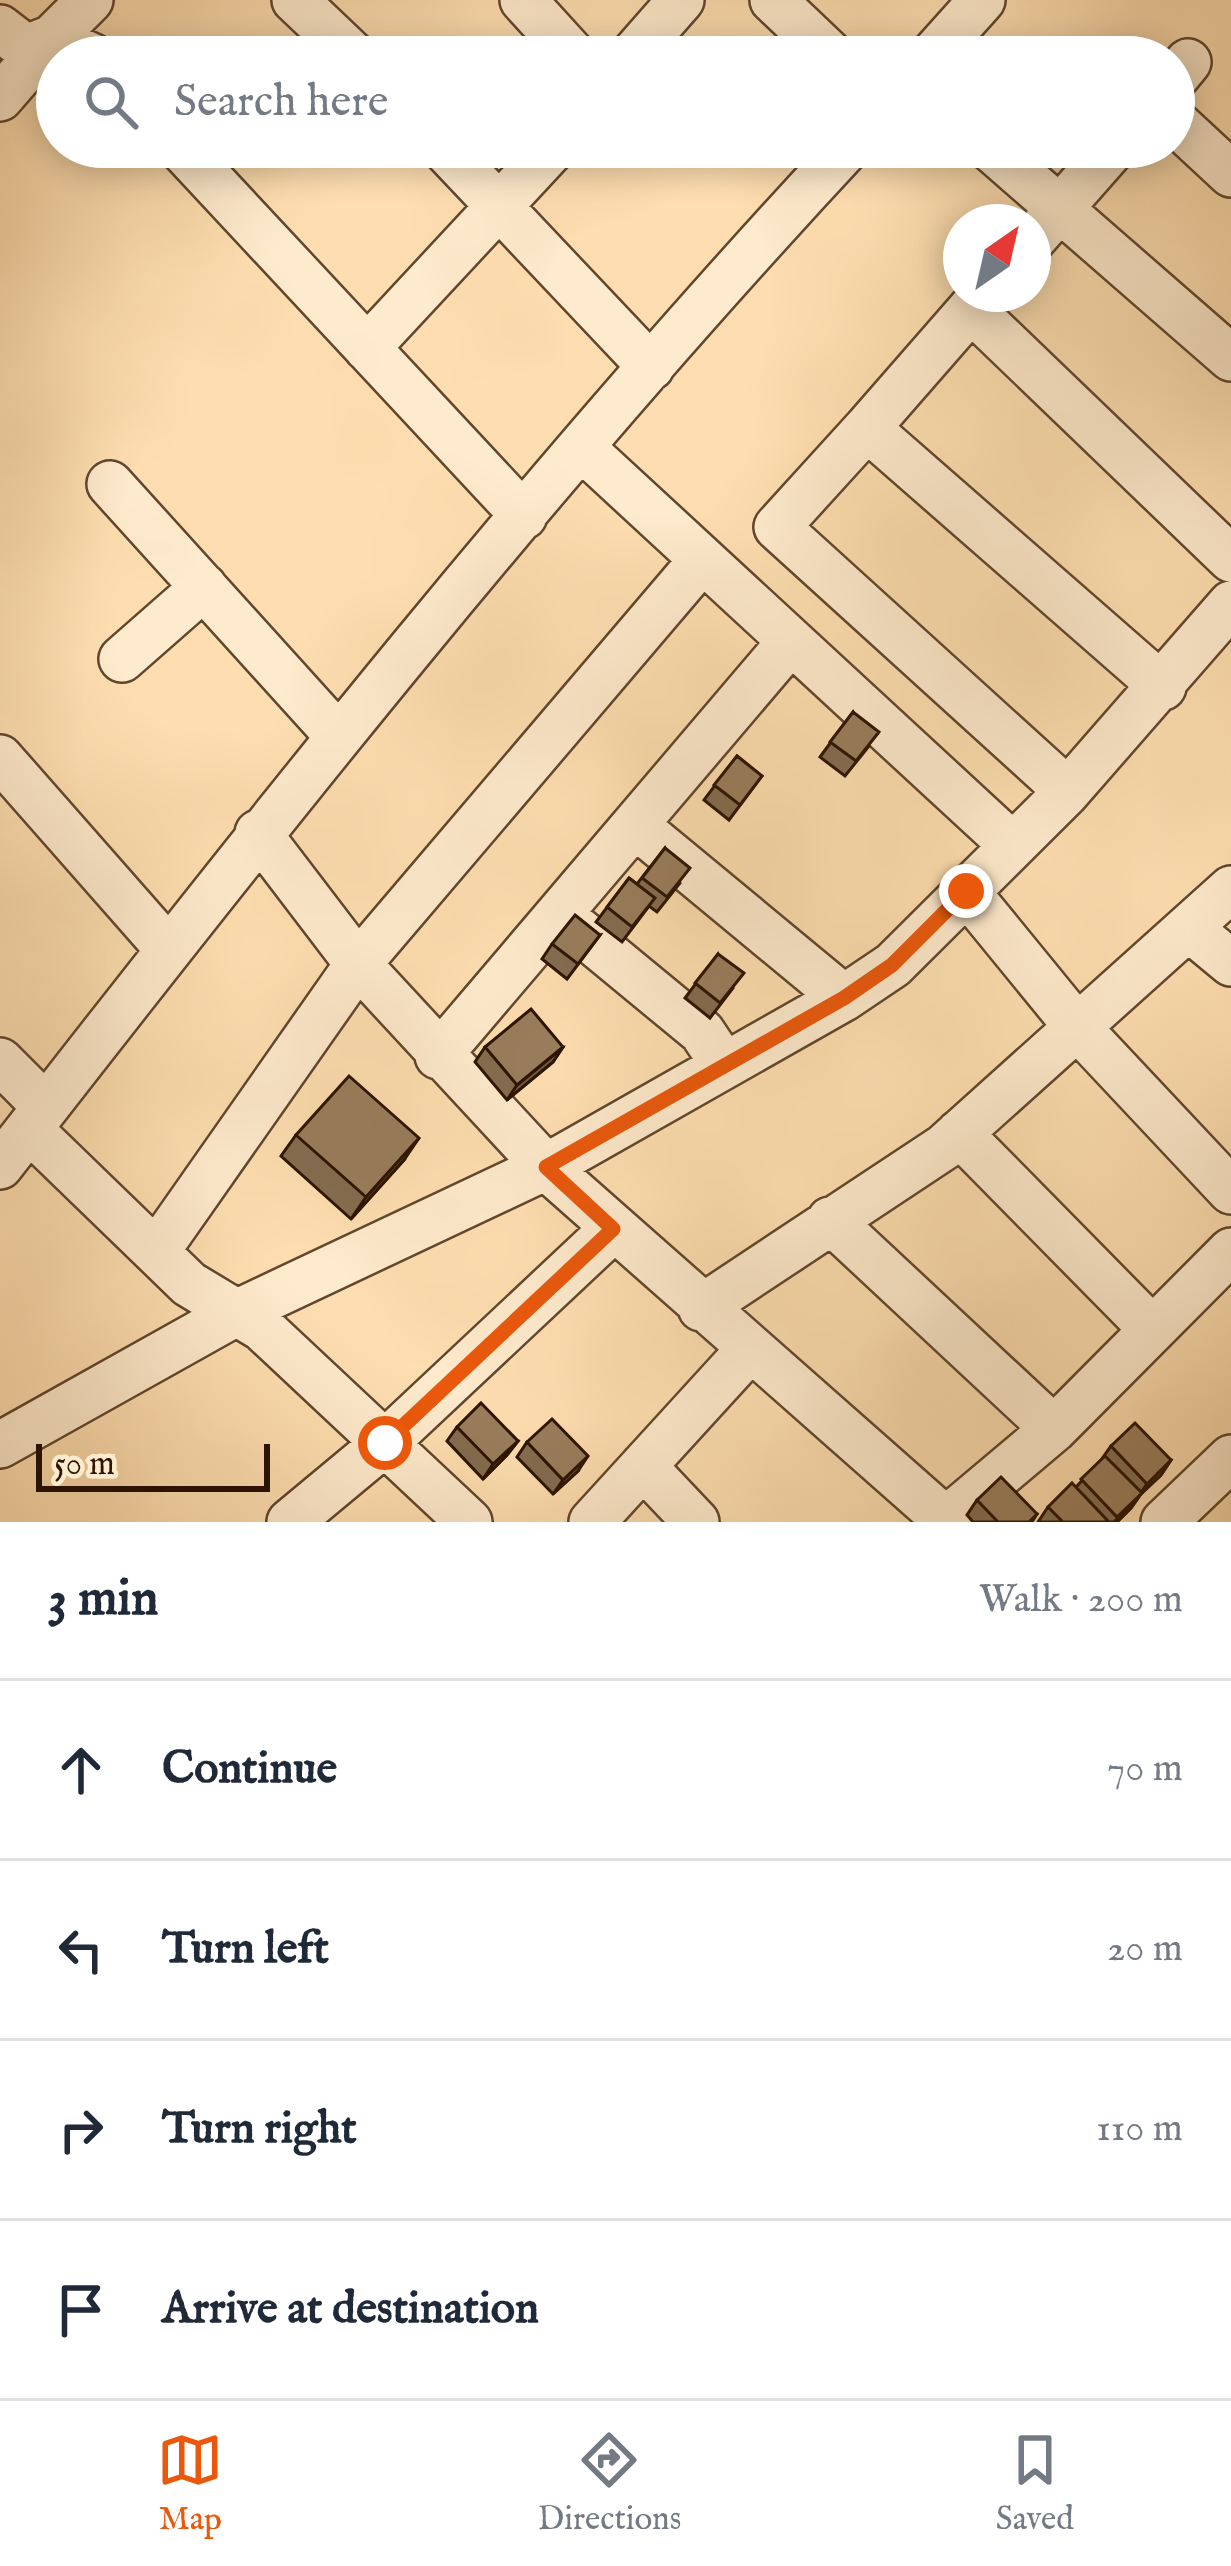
<!DOCTYPE html>
<meta charset="utf-8">
<style>
:root{--surface:#fff;--page:#f6f6f7;--text:#1f2937;--muted:#747a83;--line:#e0e1e3;--accent:#ea580c}
body{margin:0;font-family:"IM FELL English",serif;background:var(--page);color:var(--text)}
.compass{position:absolute;left:943px;top:204px;width:108px;height:108px;border-radius:50%;background:var(--surface);box-shadow:0 6px 30px #0003;rotate:34deg}
.scale{position:absolute;left:36px;bottom:30px;width:234px;box-sizing:border-box;padding-left:12px;border:6px solid #2c1401;border-top:0;font-size:33px;line-height:42px;white-space:nowrap;color:#2c1401;-webkit-text-stroke:9px #feeacc;paint-order:stroke}
.stop{position:absolute;width:36px;height:36px;margin:-27px;border:9px solid #ea580c;border-radius:50%;background:#fff}
.stop.end{background:#ea580c;border-color:#fff;box-shadow:0 3px 12px #0008}
.list{margin:0;padding:0;list-style:none}
h2{display:flex;justify-content:space-between;align-items:center;height:156px;margin:0;padding:0 48px;font-size:51px}
h2 small{font-size:39px;font-weight:400;color:var(--muted)}
.list li{display:grid;grid-template-columns:78px 1fr auto;gap:36px;align-items:center;box-sizing:border-box;height:180px;padding:0 48px;border-top:3px solid var(--line)}
.list b{display:block;font-size:45px;white-space:nowrap}
.list em{font-size:39px;font-style:normal;color:var(--muted)}
.icon{flex:none;width:66px;height:66px;fill:none;stroke:currentColor;stroke-width:2;stroke-linecap:round;stroke-linejoin:round}
.map{position:relative;flex:none;width:1231px;height:1522px;overflow:hidden}
.search{position:absolute;background:var(--surface);box-shadow:0 6px 30px #0003;left:36px;right:36px;top:36px;height:132px;display:flex;align-items:center;gap:30px;box-sizing:border-box;padding:0 42px;border-radius:66px;color:var(--muted);font-size:45px}
.sheet{height:876px;background:var(--surface)}
nav{display:flex;justify-content:space-around;align-items:center;box-sizing:border-box;height:168px;border-top:3px solid var(--line);background:var(--surface);font-size:33px;color:var(--muted)}
nav a{display:grid;justify-items:center;gap:6px}
nav .on{color:var(--accent)}
.map>svg:first-child{display:block}
.lines{fill:none;stroke-linecap:round;stroke-linejoin:round}
.minor-casing{stroke:#60462d;stroke-width:50}
.minor{stroke:#feeacc;stroke-width:45}
.wall{fill:#846c4f;stroke:#2c1401;stroke-width:3}
.shaded-wall{fill:#6b5840;stroke:#2c1401;stroke-width:3}
.building{fill:#997d5c;stroke:#2c1401;stroke-width:3}
.route{stroke:#ea580c;stroke-width:15}
</style>
<div class="map">
<svg width="1231" height="1522" viewBox="0 0 1231 1522">
<rect width="100%" height="100%" fill="#fedeb0"/>
<filter id="stains"><feTurbulence type="fractalNoise" baseFrequency=".00167" numOctaves="4"/><feColorMatrix values="0 0 0 0 .2 0 0 0 0 .09 0 0 0 0 .02 0 0 0 .5 -.17"/></filter>
<radialGradient id="worn" r=".72"><stop offset=".6" stop-color="#630" stop-opacity="0"/><stop offset="1" stop-color="#630" stop-opacity=".3"/></radialGradient>
<g class="lines">
<defs>
<path id="minor" d="M295 0 355 57
M523 0 575 57
M773 0 833 57
M0 28 26 48 52 38 90 0
M631 57 681 0
M931 57 982 0
M1174 79 1188 62
M0 98 52 38 93 57
M1174 121 1231 174
M180 147 524 516
M443 147 651 367
M989 147 1231 358
M1033 239 1114 147
M984 294 867 428 1163 687
M971 309 1231 559
M367 348 554 147
M867 428 777 527 1050 775
M582 448 1012 845
M110 484 339 737
M122 659 204 587
M0 758 168 949
M635 825 844 998 893 965 1066 793 1231 604
M258 833 358 964 546 1167 948 1522
M966 891 1078 1028 1231 1191
M559 914 702 1032 724 1065
M1190 929 1231 963
M438 1056 791 641
M0 1061 46 1107
M29 1129 189 1284 262 1328 469 1522
M959 1133 1150 1327
M0 1166C271 817 547 470 848 147
M830 1220 1054 1429
M156 1252 358 964 702 560
M701 1308 944 1147 1231 889
M0 1445 236 1313 546 1167 844 998
M643 1466 696 1522
M946 1520 1054 1429 1231 1251
M290 1522 385 1443 613 1229
M592 1522 749 1350
M1164 1522 1231 1458"/>
</defs>
<!-- minor casing -->
<use href="#minor" class="minor-casing"/>
<!-- minor -->
<use href="#minor" class="minor"/>
</g>
<!-- wall -->
<path class="wall" d="M853 712 869 746 845 776 820 757Z
M737 756 762 776 729 820 704 800Z
M665 848 680 883 657 912 649 906 622 942 596 922 629 878 637 884Z
M600 935 567 979 542 959 552 944Z
M718 954 733 988 710 1018 685 998Z
M485 1047H563L553 1062 507 1100 475 1062Z
M296 1135 404 1160 351 1219 281 1156Z
M457 1427 518 1441 507 1455 483 1479 447 1441Z
M527 1442 578 1471 553 1494 517 1457Z
M1111 1446 1171 1460 1161 1475 1141 1494 1131 1508 1117 1522H1038L1048 1507 1076 1487 1101 1460Z
M977 1500 1037 1514 1032 1522H973L967 1515Z"/>
<!-- shaded-wall -->
<path class="shaded-wall" d="M563 1047 553 1062 507 1100 517 1085Z
M419 1138 404 1160 351 1219 366 1197Z
M518 1441 507 1455 483 1479 493 1464Z
M588 1456 578 1471 553 1494 563 1480Z
M1171 1460 1161 1475 1141 1494 1131 1508 1117 1522H1114L1137 1498 1147 1484Z"/>
<!-- building -->
<path class="building" d="M853 712 879 732 856 761 830 742Z
M737 756 762 776 740 805 714 785Z
M665 848 690 868 667 897 642 878Z
M629 878 655 898 632 927 607 907Z
M575 915 600 935 578 964 552 944Z
M718 954 744 973 720 1003 695 983Z
M531 1009 563 1047 517 1085 485 1047Z
M349 1076 419 1138 366 1197 296 1135Z
M481 1403 518 1441 493 1464 457 1427Z
M552 1419 588 1456 563 1480 527 1442Z
M1135 1423 1171 1460 1147 1484 1111 1446Z
M1105 1456 1142 1493 1117 1517 1081 1479Z
M1001 1477 1037 1514 1029 1522H998L977 1500Z
M1072 1483 1108 1521 1107 1522H1063L1048 1507Z"/>
<g class="lines">
<!-- route -->
<path class="route" d="M385 1443 613 1229 546 1167 844 998 892 965 966 891"/>
</g>
<rect width="100%" height="100%" filter="url(#stains)"/>
<rect width="100%" height="100%" fill="url(#worn)"/>
</svg>
<svg class="compass" viewBox="-18 -18 36 36"><path d="M0-13l5 13h-10z" fill="#e53935"/><path d="M0 13l5-13h-10z" fill="#747a83"/></svg>
<div class="scale">50 m</div>
<div class="stop" style="left:385px;top:1443px"></div>
<div class="stop end" style="left:966px;top:891px"></div>
<div class="search"><svg class="icon" aria-label="search" viewBox="0 0 24 24"><circle cx="10" cy="10" r="6"/><path d="M15 15l6 6"/></svg>Search here</div>
</div>
<section class="sheet">
<h2>3 min<small>Walk · 200 m</small></h2>
<ul class="list">
<li><svg class="icon" aria-label="ahead" viewBox="0 0 24 24"><path d="M12 20V5M6 11l6-6 6 6"/></svg><div><b>Continue</b></div><em>70 m</em></li>
<li><svg class="icon" aria-label="left" viewBox="0 0 24 24"><path d="M17 20v-9H6M10 6l-5 5 5 5"/></svg><div><b>Turn left</b></div><em>20 m</em></li>
<li><svg class="icon" aria-label="right" viewBox="0 0 24 24"><path d="M7 20v-9h11M14 6l5 5-5 5"/></svg><div><b>Turn right</b></div><em>110 m</em></li>
<li><svg class="icon" aria-label="arrive" viewBox="0 0 24 24"><path d="M6 21V4h12l-3 4 3 4H6"/></svg><div><b>Arrive at destination</b></div></li>
</ul>
</section>
<nav>
<a class="on"><svg class="icon" aria-label="map" viewBox="0 0 24 24"><path d="M3 6l6-2 6 2 6-2v14l-6 2-6-2-6 2zM9 4v14M15 6v14"/></svg>Map</a>
<a><svg class="icon" aria-label="directions" viewBox="0 0 24 24"><path d="M12 3l9 9-9 9-9-9zM9 14v-3h6M13 9l2 2-2 2"/></svg>Directions</a>
<a><svg class="icon" aria-label="saved" viewBox="0 0 24 24"><path d="M7 4h10v16l-5-4-5 4z"/></svg>Saved</a>
</nav>
